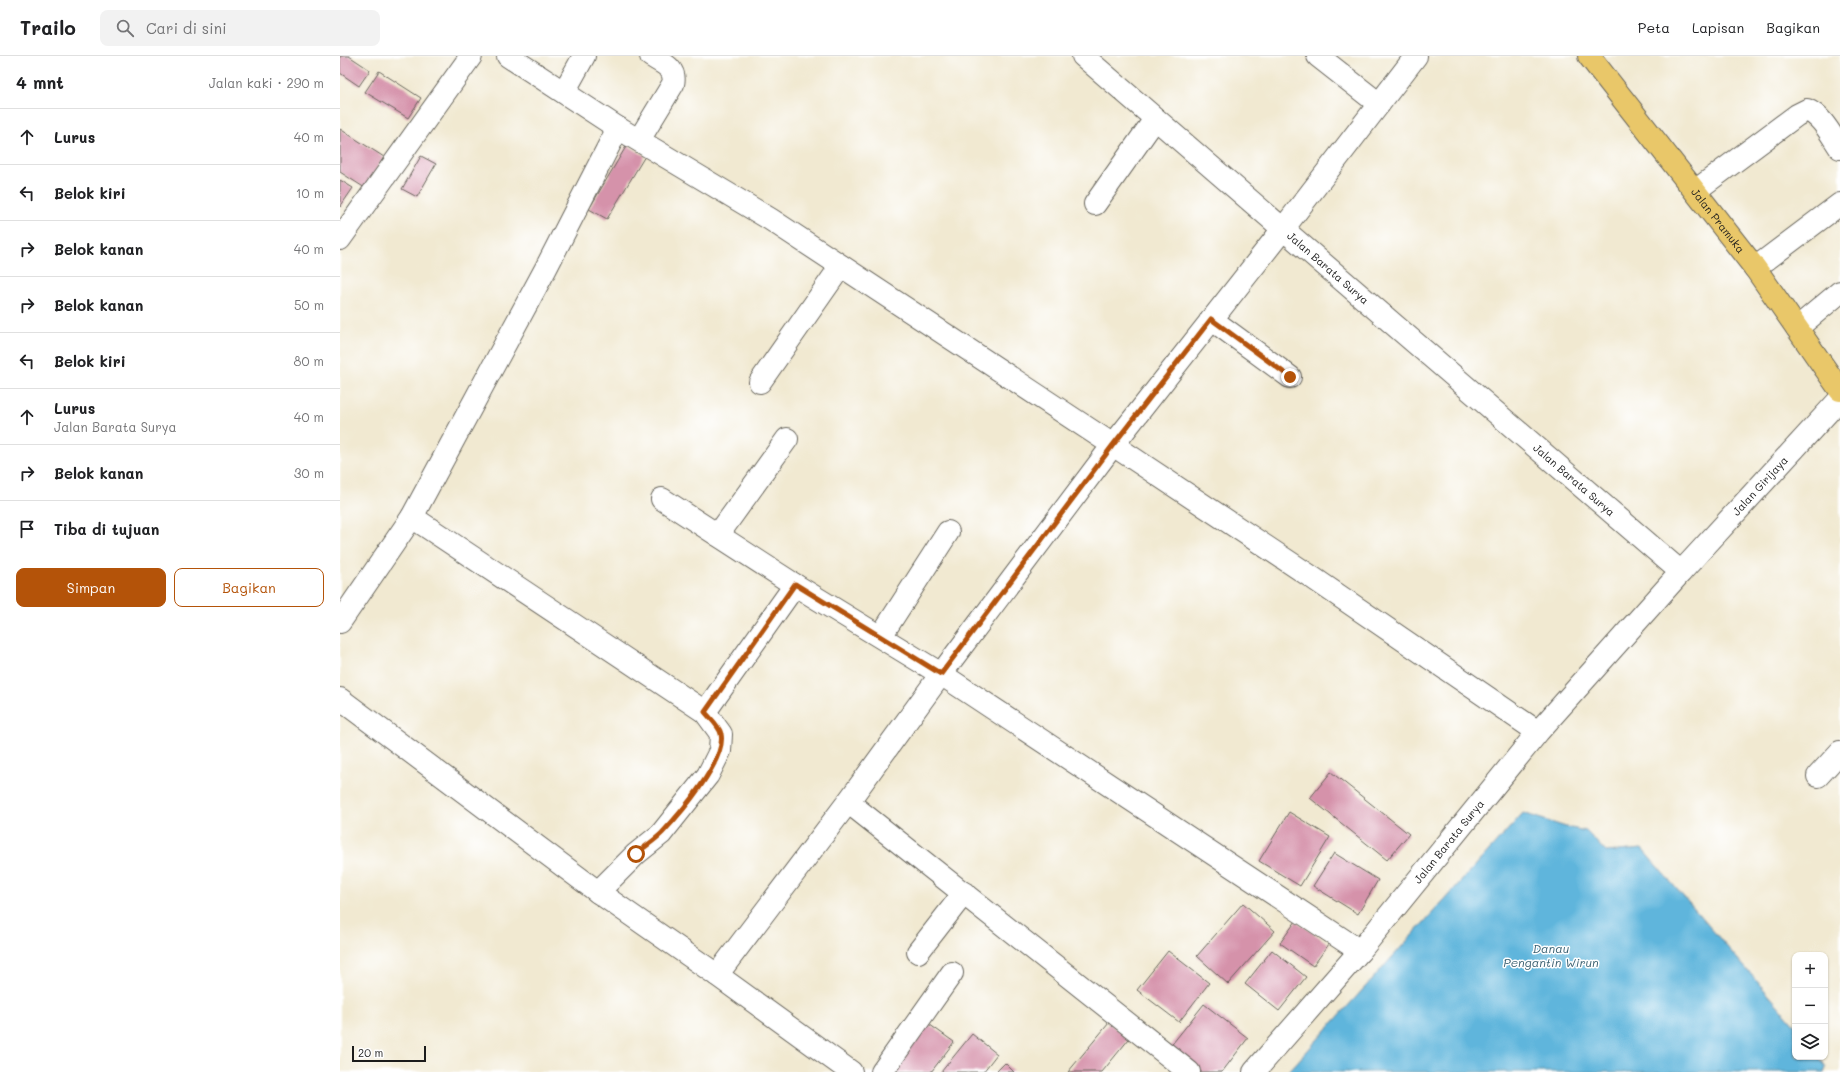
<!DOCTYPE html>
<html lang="id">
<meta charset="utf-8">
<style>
:root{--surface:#fff;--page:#f2f2f2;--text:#202124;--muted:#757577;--line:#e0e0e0;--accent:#b45309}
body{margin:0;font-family:Mali,sans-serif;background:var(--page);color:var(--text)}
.controls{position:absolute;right:12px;bottom:12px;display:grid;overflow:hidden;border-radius:8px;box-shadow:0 1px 3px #0004}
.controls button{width:36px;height:36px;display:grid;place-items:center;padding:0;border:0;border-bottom:1px solid var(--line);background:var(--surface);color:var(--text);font:20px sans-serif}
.scale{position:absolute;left:12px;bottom:10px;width:74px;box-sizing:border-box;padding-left:4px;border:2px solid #1c1c1c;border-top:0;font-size:11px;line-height:14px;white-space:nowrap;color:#1c1c1c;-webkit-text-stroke:3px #fff;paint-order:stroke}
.stop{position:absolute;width:12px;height:12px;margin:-9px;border:3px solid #b45309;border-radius:50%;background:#fff}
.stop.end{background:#b45309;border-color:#fff;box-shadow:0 1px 4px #0008}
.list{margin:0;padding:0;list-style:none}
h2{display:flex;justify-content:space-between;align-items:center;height:52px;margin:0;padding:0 16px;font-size:17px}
h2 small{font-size:13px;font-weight:400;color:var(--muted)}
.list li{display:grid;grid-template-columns:26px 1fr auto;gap:12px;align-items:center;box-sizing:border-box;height:56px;padding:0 16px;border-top:1px solid var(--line)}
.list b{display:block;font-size:15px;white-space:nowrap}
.list p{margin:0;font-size:13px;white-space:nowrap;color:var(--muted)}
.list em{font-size:13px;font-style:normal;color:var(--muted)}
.actions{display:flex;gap:8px;padding:12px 16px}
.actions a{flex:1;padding:9px 0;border:1px solid var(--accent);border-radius:8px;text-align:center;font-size:14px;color:var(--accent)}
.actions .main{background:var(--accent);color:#fff}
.icon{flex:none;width:22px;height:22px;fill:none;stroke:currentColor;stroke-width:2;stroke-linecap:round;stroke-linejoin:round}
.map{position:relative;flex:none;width:1500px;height:1016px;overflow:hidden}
header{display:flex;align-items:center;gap:24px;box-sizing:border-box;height:56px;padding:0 20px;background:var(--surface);border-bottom:1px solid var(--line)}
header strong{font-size:19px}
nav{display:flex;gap:22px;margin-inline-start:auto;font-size:14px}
.search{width:280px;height:36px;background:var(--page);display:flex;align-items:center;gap:10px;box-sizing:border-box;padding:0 14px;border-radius:8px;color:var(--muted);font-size:15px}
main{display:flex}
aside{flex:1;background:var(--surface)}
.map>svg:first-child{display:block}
.water{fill:#5fb5dc;stroke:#3e687c}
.building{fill:#d592aa}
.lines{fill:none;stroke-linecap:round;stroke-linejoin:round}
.minor-casing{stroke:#67645b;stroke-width:24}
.major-casing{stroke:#67645b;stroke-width:24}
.minor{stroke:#fff;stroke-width:22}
.major{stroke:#e9c769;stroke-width:22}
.route{stroke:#b45309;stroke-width:5}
.labels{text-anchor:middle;stroke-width:3;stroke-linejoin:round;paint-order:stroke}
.street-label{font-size:11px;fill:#1c1c1c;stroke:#fff}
.water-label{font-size:12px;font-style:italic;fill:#3a6172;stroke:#fff}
</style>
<header>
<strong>Trailo</strong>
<div class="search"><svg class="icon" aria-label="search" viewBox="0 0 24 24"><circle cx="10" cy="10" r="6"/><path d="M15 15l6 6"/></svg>Cari di sini</div>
<nav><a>Peta</a><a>Lapisan</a><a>Bagikan</a></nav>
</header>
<main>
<aside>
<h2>4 mnt<small>Jalan kaki · 290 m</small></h2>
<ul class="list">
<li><svg class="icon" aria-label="ahead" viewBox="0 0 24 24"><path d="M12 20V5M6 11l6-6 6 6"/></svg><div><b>Lurus</b></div><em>40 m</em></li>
<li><svg class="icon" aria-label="left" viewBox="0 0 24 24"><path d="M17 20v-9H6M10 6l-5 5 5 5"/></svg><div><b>Belok kiri</b></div><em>10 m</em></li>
<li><svg class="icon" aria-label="right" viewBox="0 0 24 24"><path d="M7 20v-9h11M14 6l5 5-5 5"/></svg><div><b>Belok kanan</b></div><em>40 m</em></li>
<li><svg class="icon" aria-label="right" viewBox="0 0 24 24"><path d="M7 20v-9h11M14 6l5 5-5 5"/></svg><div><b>Belok kanan</b></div><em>50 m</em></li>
<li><svg class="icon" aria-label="left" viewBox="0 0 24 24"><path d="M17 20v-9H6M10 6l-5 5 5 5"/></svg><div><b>Belok kiri</b></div><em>80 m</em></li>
<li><svg class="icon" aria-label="ahead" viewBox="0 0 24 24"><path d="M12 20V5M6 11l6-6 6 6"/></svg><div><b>Lurus</b><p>Jalan Barata Surya</p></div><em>40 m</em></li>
<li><svg class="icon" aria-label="right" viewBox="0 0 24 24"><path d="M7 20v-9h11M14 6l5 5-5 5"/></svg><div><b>Belok kanan</b></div><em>30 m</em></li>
<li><svg class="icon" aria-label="arrive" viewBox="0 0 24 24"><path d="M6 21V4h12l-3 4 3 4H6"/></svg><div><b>Tiba di tujuan</b></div></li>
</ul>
<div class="actions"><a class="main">Simpan</a><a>Bagikan</a></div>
</aside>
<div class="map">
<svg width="1500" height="1016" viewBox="0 0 1500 1016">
<rect width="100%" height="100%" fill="#fff"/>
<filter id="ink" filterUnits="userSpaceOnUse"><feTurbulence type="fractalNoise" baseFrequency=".025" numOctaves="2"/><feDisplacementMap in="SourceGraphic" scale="8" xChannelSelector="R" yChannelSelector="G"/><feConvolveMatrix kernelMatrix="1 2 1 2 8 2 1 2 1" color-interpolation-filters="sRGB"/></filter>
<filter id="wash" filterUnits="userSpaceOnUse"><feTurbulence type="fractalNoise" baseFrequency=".012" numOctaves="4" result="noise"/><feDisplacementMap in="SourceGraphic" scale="16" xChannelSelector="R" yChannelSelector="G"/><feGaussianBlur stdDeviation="0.9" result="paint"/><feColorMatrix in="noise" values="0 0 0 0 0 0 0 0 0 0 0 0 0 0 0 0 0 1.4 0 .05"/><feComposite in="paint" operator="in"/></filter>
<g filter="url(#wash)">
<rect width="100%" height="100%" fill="#f1e9d1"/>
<!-- water -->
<path class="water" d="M1183 757 1226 771 1246 775 1266 796 1302 793 1455 969V1001H1479L1486 1011 1484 1016H948Z"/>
<g id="blocks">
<!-- building -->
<path class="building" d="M0 0H9L30 14 19 30 0 17Z
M39 15 81 42 68 62 25 36Z
M0 73 44 101 25 132 0 116Z
M287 89 305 100 267 163 249 153Z
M81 100 96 108 77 141 62 133Z
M0 124 13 132 0 151Z
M991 716 1069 778 1047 804 970 742Z
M949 756 990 781 960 830 919 805Z
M994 797 1038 824 1018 858 973 830Z
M903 847 935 875 888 928 857 900Z
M956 865 989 888 973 910 940 887Z
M932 894 966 921 939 955 905 928Z
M828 895 869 927 839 966 797 934Z
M864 948 908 982 882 1016H861L829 992Z
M586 966 614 986 591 1016H551Z
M769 967 789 983 762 1016H728Z
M632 978 657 998 643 1016H601Z
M665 1007 674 1016H656Z"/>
</g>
</g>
<g filter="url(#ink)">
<use href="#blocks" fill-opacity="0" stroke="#67645b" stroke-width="1"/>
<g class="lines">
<defs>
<g id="minor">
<path d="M168 0 278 72 430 163 773 389 601 618 455 529 322 443"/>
<path d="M743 0 943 173 1076 0"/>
<path d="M978 0 1039 48"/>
<path d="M224 36 244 0"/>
<path d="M299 84 333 28C337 12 322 7 311 0"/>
<path d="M1355 135 1457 59 1467 54C1482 60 1491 79 1500 92"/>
<path d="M755 148 815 63"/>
<path d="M0 183 131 0"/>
<path d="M1415 212 1500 148"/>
<path d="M871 263 950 321"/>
<path d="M1457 272 1500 236"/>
<path d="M420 326 501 210"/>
<path d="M72 461 365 656"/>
<path d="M378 479 447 383"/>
<path id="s1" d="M1341 516 1500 343"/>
<path d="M0 566 72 461 205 214 278 72"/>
<path d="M541 580 608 476"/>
<path d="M0 643 258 836 377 919"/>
<path d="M1478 720 1500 696"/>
<path d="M508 746 849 1016"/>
<path d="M258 836 296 798 321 778 368 719 380 695 381 678 365 656 455 529"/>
<path id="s2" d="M1020 895 1198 676 1341 516 943 173 773 389 973 522 1198 676"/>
<path d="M578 896 624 837"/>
<path d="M511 1016 377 919 508 746 601 618 1020 895 914 1016"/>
<path d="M542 1016 612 917"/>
</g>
<g id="major">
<path id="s3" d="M1249 0 1415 212 1500 334"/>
</g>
</defs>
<!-- minor casing -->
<use href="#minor" class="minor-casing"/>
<!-- major casing -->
<use href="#major" class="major-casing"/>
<!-- minor -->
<use href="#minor" class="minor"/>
<!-- major -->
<use href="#major" class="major"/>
</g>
</g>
<g class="lines" filter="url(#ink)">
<!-- route -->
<path class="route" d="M296 798C304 791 314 785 322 777 339 759 387 704 381 678 380 671 370 662 365 656L455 528 601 618 773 389 871 263 950 321"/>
</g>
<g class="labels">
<!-- street labels -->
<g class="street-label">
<text dy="4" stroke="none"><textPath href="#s3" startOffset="209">Jalan Pramuka</textPath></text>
<text transform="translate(988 212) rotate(41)" y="4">Jalan Barata Surya</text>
<text transform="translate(1234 424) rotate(41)" y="4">Jalan Barata Surya</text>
<text dy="4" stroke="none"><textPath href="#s1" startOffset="117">Jalan Girijaya</textPath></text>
<text dy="4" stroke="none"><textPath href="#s2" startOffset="141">Jalan Barata Surya</textPath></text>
</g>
<!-- water labels -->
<g class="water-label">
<text x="1211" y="897">Danau<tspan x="1211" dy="14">Pengantin Wirun</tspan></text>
</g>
</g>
</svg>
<div class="controls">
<button>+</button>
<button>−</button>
<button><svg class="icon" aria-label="layers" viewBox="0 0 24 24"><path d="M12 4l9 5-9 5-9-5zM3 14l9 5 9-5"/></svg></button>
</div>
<div class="scale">20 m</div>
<div class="stop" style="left:296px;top:798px"></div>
<div class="stop end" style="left:950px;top:321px"></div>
</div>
</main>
